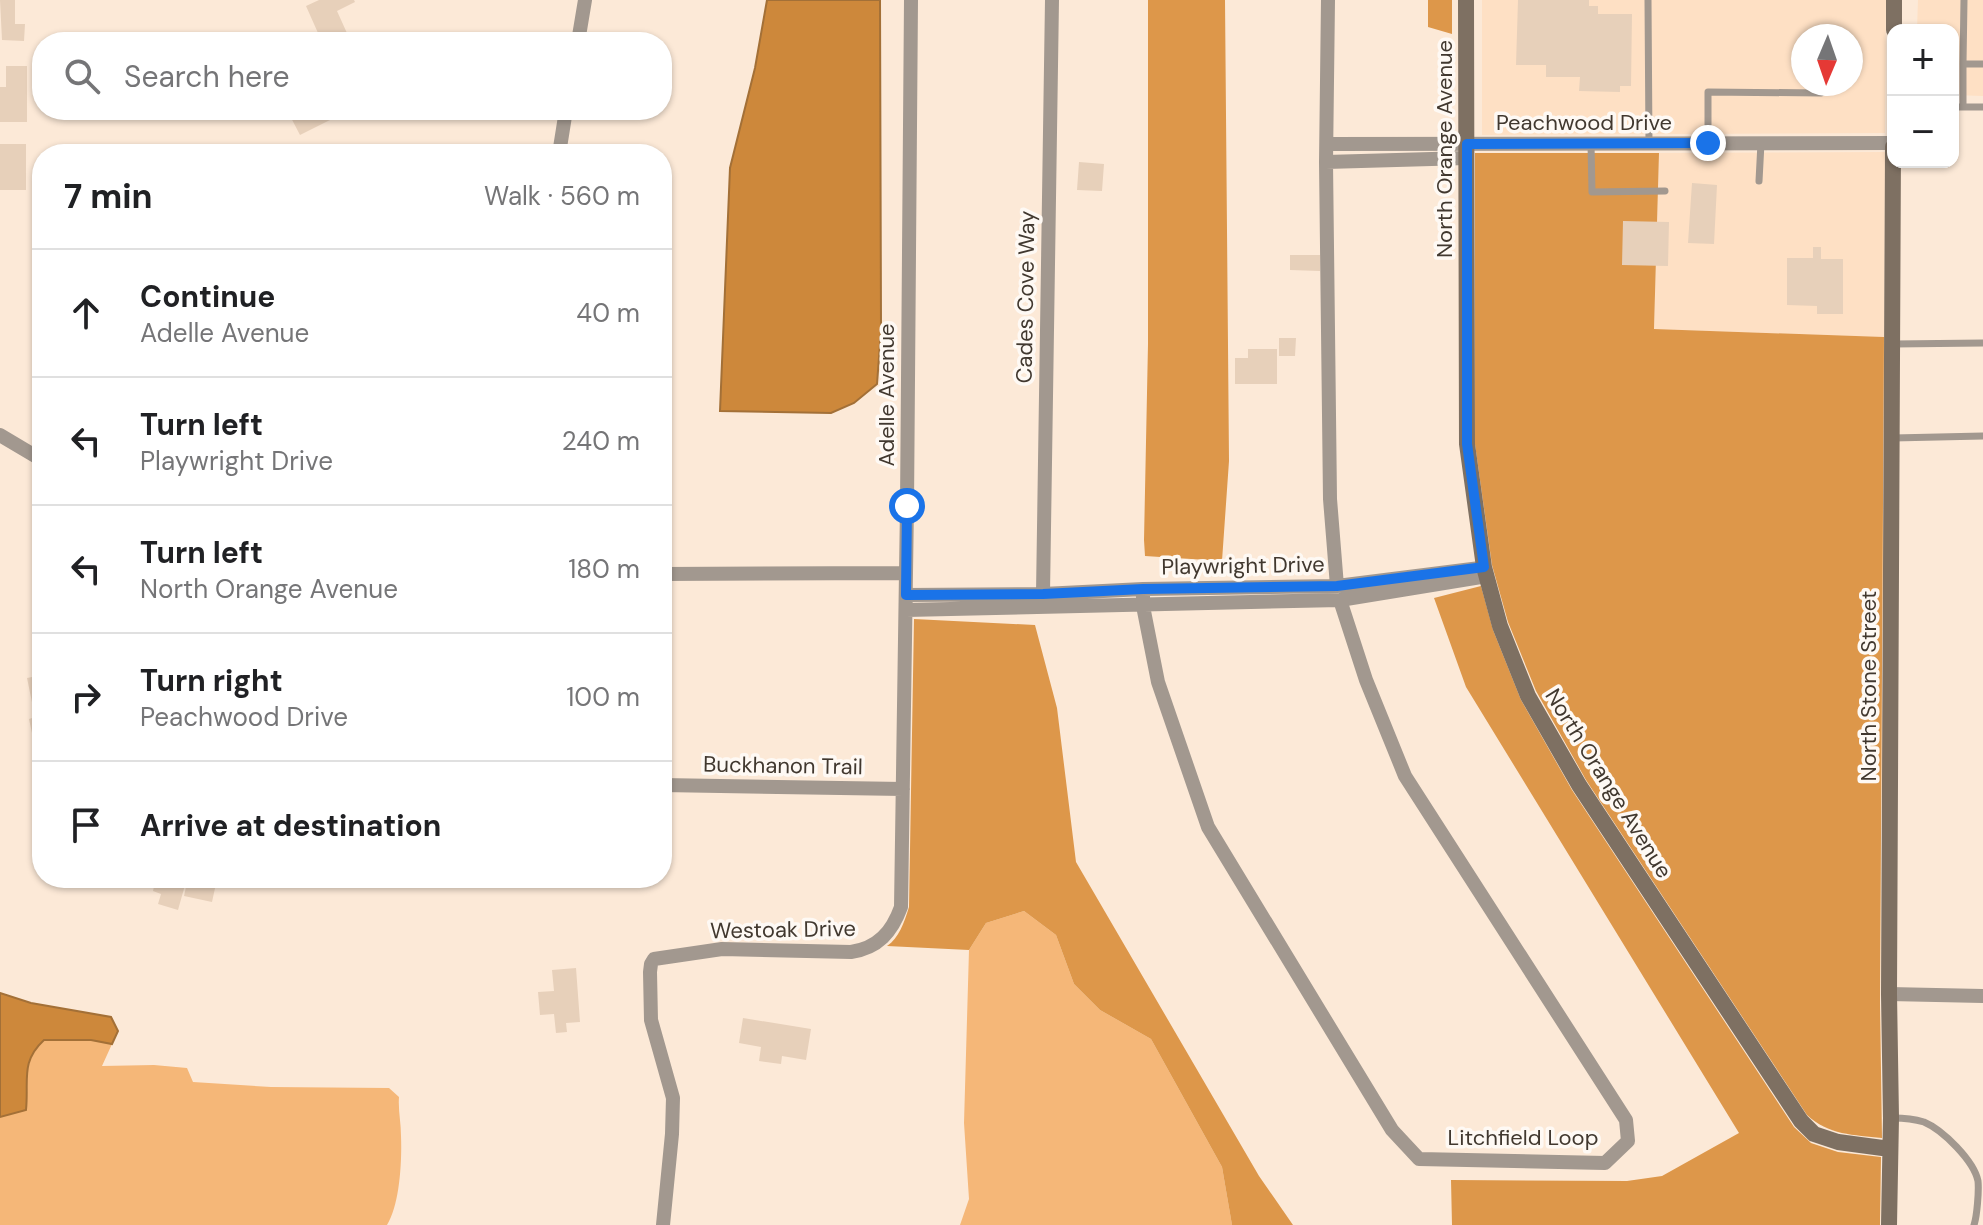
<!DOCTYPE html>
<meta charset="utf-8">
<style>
:root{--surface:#fff;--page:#f2f2f2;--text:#202124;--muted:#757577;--line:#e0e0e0}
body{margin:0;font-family:"DM Sans",sans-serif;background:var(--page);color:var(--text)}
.controls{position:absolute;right:24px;top:24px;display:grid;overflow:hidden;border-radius:16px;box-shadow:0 2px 6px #0004}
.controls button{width:72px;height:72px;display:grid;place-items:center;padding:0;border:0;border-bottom:2px solid var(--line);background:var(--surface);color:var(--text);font:40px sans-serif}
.compass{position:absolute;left:1791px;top:24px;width:72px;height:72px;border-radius:50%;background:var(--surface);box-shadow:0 2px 6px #0004;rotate:182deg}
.stop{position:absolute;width:24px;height:24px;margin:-18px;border:6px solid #1a73e8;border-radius:50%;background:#fff}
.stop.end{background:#1a73e8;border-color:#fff;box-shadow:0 2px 8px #0008}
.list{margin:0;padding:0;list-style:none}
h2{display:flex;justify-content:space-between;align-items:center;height:104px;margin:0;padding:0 32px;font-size:34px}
h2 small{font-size:26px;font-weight:400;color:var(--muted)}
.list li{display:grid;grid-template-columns:52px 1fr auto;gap:24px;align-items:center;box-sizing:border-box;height:128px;padding:0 32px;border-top:2px solid var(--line)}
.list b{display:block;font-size:30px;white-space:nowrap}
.list p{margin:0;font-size:26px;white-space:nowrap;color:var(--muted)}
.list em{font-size:26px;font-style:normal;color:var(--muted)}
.icon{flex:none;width:44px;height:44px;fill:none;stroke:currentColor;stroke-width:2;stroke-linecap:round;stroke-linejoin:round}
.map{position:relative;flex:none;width:1983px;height:1225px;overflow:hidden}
.search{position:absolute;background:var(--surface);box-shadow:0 2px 6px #0004;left:32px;top:32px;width:640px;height:88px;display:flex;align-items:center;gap:20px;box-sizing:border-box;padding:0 28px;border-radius:32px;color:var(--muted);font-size:30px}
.panel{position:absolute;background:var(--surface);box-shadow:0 2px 6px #0004;left:32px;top:144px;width:640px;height:744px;border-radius:32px}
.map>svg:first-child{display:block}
.built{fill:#fee0c4;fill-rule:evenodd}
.green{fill:#f5b778}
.forest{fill:#dd974a}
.water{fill:#cd883b;stroke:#a37037;stroke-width:2}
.building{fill:#e7d0ba}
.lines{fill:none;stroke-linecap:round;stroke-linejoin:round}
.lane{stroke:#a2988f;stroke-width:7}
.street{stroke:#a2988f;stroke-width:14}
.secondary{stroke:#7e7062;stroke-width:16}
.route{stroke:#1a73e8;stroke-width:10}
.labels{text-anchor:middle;stroke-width:7;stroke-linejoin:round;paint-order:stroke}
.street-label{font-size:22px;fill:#41382f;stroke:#fef9f4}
</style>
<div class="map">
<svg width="1983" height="1225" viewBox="0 0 1983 1225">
<rect width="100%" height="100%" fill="#fce9d7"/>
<!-- built -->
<path class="built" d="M1482 0H1886L1885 133 1482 135ZM1803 36H1851V84H1803Z
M1918 0H1983V96L1953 95V30H1917Z
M1885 152 1884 337 1654 329 1659 153Z"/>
<!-- green -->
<path class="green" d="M1024 911 1056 935 1074 984 1100 1010 1151 1039 1222 1167 1232 1225H960L969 1199 964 1123 969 950 986 923Z
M44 1040H91L112 1044 102 1066 154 1065 187 1068 193 1082 271 1087 389 1088 399 1097C398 1111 401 1122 401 1136 402 1160 400 1204 387 1225H0V1117L26 1110C29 1080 20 1062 44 1040Z"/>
<!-- forest -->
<path class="forest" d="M1148 0H1225L1229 461 1222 561 1145 556 1144 540 1148 344Z
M1428 0H1452V34L1428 27Z
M1475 153H1659L1654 329 1884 337 1880 1003 1882 1138C1854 1135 1828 1135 1807 1115L1586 780 1536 691 1508 622 1492 565 1475 444Z
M1481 586 1493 630 1521 700 1572 790 1794 1127 1811 1143 1838 1152 1881 1157 1880 1225H1452L1451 1180 1627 1181 1662 1176 1739 1133 1466 687 1434 598Z
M914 619 1035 625 1057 708 1076 862 1259 1176 1293 1225H1232L1222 1167 1151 1039 1100 1010 1074 984 1056 935 1024 911 986 923 969 950 887 946C899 938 904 923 909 907Z"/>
<!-- water -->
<path class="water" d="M767 0H880L881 331 877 384 854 403 831 413 720 411 730 168 755 68Z
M0 993 31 1003 111 1017 118 1031 112 1044 91 1040H44C20 1062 29 1081 26 1110L0 1117Z"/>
<!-- building -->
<path class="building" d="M0 0H15V24H25L24 41 2 40Z
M319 0H354L355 2 337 11 351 42H322L306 6Z
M1518 0H1589V6H1598V14H1632L1631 86H1620V92L1579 91 1580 77H1546V65H1516Z
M6 66H27V122H0V87H6Z
M287 110H332L336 117 300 135Z
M0 144H26V190H0Z
M1079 162 1104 164 1102 191 1077 190Z
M1692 183 1717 185 1714 244 1688 243Z
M1623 221 1669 222 1668 266 1622 265Z
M1813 247H1821V259H1843V314H1817V306L1787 305V258H1813Z
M1290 255H1320V271L1290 270Z
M1279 338H1296L1295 356H1279Z
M1248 349H1277V384H1235V358H1248Z
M42 675V751L36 752 29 719 35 717 27 678Z
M156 878H187L178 910 158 904 161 894 153 891Z
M188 878 217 879 212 902 184 896Z
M576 968 580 1022 566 1023 567 1032 556 1033 554 1014 540 1015 538 992 554 991 552 970Z
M743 1018 811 1029 806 1060 782 1056 781 1064 759 1061 761 1047 739 1043Z"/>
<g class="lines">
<!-- lane -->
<path class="lane" d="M1648 0 1649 143
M1963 64 1964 0
M1953 107H1983
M1963 107V64H1983
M1708 143V92L1821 93
M1591 144 1592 192 1665 191
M1759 181 1761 143
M1894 344 1983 343
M1893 438 1983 436
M1893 1118C1903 1118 1914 1119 1924 1122 1943 1130 1974 1161 1978 1181 1979 1191 1977 1216 1974 1225"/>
<!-- street -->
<path class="street" d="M1328 0 1326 162 1330 499 1337 586
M578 42 585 0
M1327 144 1893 143
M559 154 566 110
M1326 162 1467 158
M0 435 42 460
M662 574 906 573
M1143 589V606L1158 682 1208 827 1392 1130 1419 1159 1605 1163 1628 1141 1626 1120 1405 776 1366 680 1340 600
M1043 594 1052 0
M906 595 1043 594 1143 589 1337 586 1480 568
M906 610 1340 600 1487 576
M662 785 903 789
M1889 994 1983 996
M663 1225 672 1134 673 1098 651 1020 650 972 651 964 654 959 722 949 851 952C878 948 892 932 901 907L907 506 911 0"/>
<!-- secondary -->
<path class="secondary" d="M1466 0 1467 444 1484 567 1500 626 1528 696 1579 785 1801 1121 1814 1134 1838 1142 1890 1149
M1894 30V0
M1889 1225 1891 1118 1889 994 1893 147"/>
</g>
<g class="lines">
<!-- route -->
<path class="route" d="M907 506 906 595 1043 594 1143 589 1337 586 1484 567 1467 444V144L1708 143"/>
</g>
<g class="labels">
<!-- street labels -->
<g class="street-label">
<text x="1584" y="130">Peachwood Drive</text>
<text transform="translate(1444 149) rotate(-90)" y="8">North Orange Avenue</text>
<text transform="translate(1025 297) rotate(-89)" y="8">Cades Cove Way</text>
<text transform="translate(886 395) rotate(-90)" y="8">Adelle Avenue</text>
<text transform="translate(1243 565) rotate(-1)" y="8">Playwright Drive</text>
<text transform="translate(1868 686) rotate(-90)" y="8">North Stone Street</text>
<text transform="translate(783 765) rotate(1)" y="8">Buckhanon Trail</text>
<text transform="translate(1609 783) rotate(58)" y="8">North Orange Avenue</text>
<text transform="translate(783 929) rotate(-1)" y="8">Westoak Drive</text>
<text x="1523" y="1145">Litchfield Loop</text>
</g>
</g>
</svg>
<div class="controls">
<button>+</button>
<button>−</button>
</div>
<svg class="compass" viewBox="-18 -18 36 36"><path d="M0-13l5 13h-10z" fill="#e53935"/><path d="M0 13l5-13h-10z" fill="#757577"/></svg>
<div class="stop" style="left:907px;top:506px"></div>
<div class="stop end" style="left:1708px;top:143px"></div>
<div class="search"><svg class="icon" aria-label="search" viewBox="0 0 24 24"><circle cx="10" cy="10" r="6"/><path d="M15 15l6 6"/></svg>Search here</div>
<section class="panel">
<h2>7 min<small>Walk · 560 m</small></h2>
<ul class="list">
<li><svg class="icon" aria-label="ahead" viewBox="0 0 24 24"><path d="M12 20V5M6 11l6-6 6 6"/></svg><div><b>Continue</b><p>Adelle Avenue</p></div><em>40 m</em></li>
<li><svg class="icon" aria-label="left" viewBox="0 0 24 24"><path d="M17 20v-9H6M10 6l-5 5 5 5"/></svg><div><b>Turn left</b><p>Playwright Drive</p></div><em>240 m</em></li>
<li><svg class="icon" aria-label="left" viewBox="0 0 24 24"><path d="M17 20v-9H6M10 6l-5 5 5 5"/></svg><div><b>Turn left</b><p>North Orange Avenue</p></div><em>180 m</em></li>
<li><svg class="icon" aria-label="right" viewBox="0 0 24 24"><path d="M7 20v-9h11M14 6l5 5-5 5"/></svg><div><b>Turn right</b><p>Peachwood Drive</p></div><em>100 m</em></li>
<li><svg class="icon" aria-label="arrive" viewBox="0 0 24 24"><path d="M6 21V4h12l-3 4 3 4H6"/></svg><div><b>Arrive at destination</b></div></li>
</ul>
</section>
</div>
